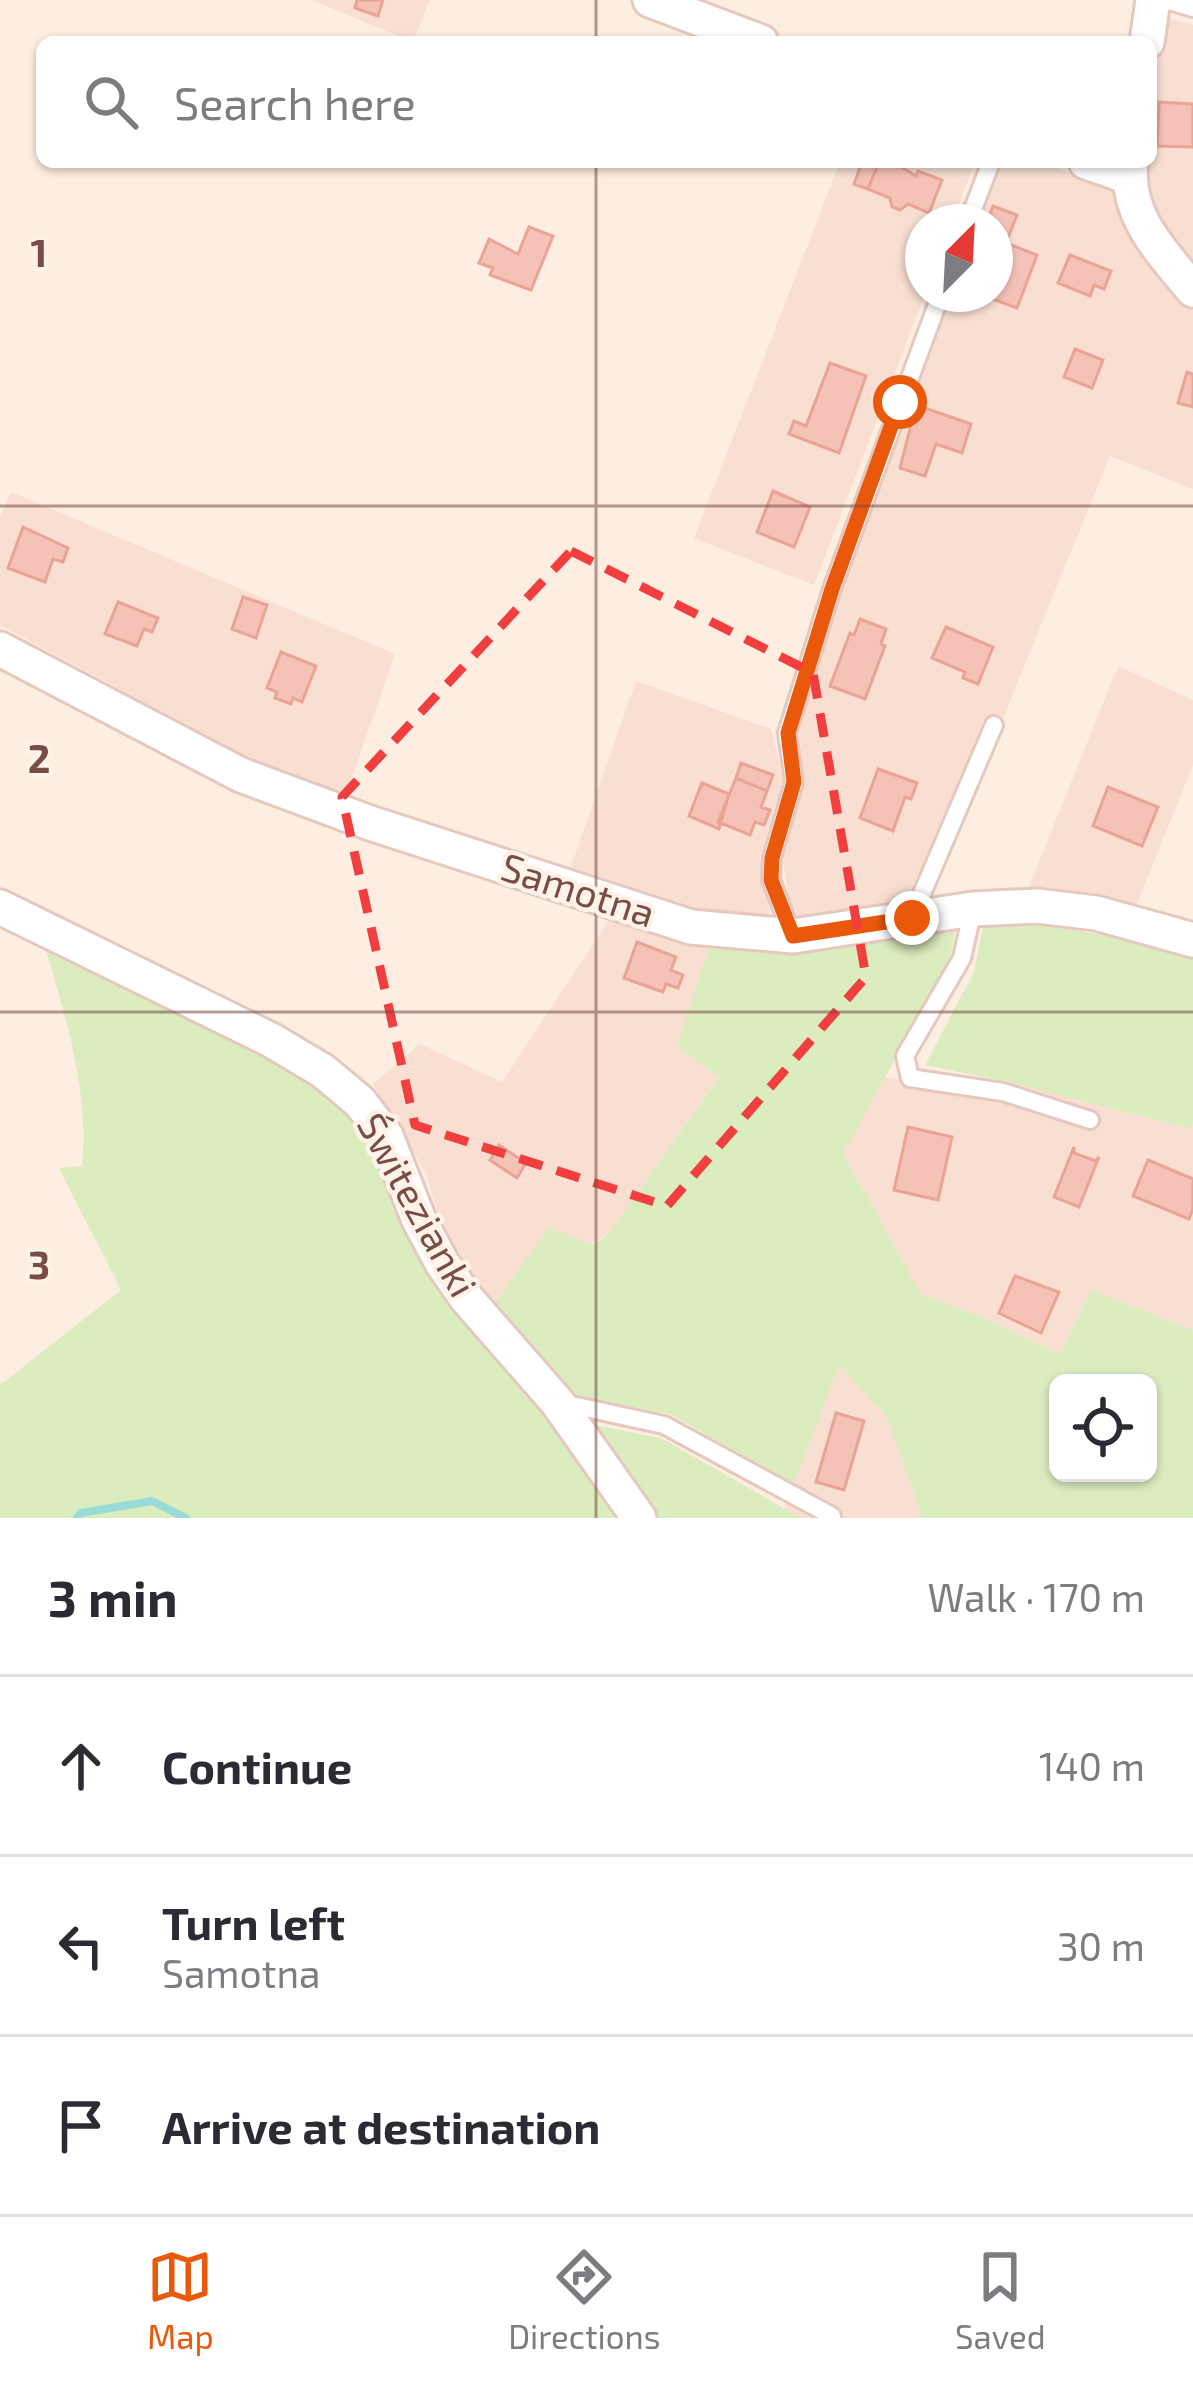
<!DOCTYPE html>
<meta charset="utf-8">
<style>
:root{--surface:#fff;--page:#f2f2f3;--text:#2b2b33;--muted:#7c7c81;--line:#e1e1e2;--accent:#ea580c}
body{margin:0;font-family:"Exo 2",sans-serif;background:var(--page);color:var(--text)}
.controls{position:absolute;right:36px;bottom:36px;display:grid;overflow:hidden;border-radius:18px;box-shadow:0 3px 9px #0004}
.controls button{width:108px;height:108px;display:grid;place-items:center;padding:0;border:0;border-bottom:3px solid var(--line);background:var(--surface);color:var(--text);font:60px sans-serif}
.compass{position:absolute;left:905px;top:204px;width:108px;height:108px;border-radius:50%;background:var(--surface);box-shadow:0 3px 9px #0004;rotate:24deg}
.stop{position:absolute;width:36px;height:36px;margin:-27px;border:9px solid #ea580c;border-radius:50%;background:#fff}
.stop.end{background:#ea580c;border-color:#fff;box-shadow:0 3px 12px #0008}
.list{margin:0;padding:0;list-style:none}
h2{display:flex;justify-content:space-between;align-items:center;height:156px;margin:0;padding:0 48px;font-size:51px}
h2 small{font-size:39px;font-weight:400;color:var(--muted)}
.list li{display:grid;grid-template-columns:78px 1fr auto;gap:36px;align-items:center;box-sizing:border-box;height:180px;padding:0 48px;border-top:3px solid var(--line)}
.list b{display:block;font-size:45px;white-space:nowrap}
.list p{margin:0;font-size:39px;white-space:nowrap;color:var(--muted)}
.list em{font-size:39px;font-style:normal;color:var(--muted)}
.icon{flex:none;width:66px;height:66px;fill:none;stroke:currentColor;stroke-width:2;stroke-linecap:round;stroke-linejoin:round}
.map{position:relative;flex:none;width:1193px;height:1518px;overflow:hidden}
.search{position:absolute;background:var(--surface);box-shadow:0 3px 9px #0004;left:36px;right:36px;top:36px;height:132px;display:flex;align-items:center;gap:30px;box-sizing:border-box;padding:0 42px;border-radius:18px;color:var(--muted);font-size:45px}
.sheet{height:696px;background:var(--surface)}
nav{display:flex;justify-content:space-around;align-items:center;box-sizing:border-box;height:168px;border-top:3px solid var(--line);background:var(--surface);font-size:33px;color:var(--muted)}
nav a{display:grid;justify-items:center;gap:6px}
nav .on{color:var(--accent)}
.map>svg:first-child{display:block}
.residential{fill:#f8dfd2}
.green{fill:#dbecbf;fill-rule:evenodd}
.lines{fill:none;stroke-linecap:round;stroke-linejoin:round}
.stream{stroke:#9adbd7;stroke-width:8}
.building{fill:#f5c2b7;stroke:#e9a496;stroke-width:3}
.service-casing{stroke:#e5c9bf;stroke-width:22}
.minor-casing{stroke:#e5c9bf;stroke-width:39}
.service{stroke:#fff;stroke-width:16}
.minor{stroke:#fff;stroke-width:33}
.route{stroke:#ea580c;stroke-width:15}
.marked{fill:none;stroke:#f03f3e;stroke-width:9;stroke-dasharray:24 15;stroke-linejoin:round}
.grid{fill:none;stroke:#774d46;stroke-width:3;stroke-opacity:0.55}
.labels{text-anchor:middle;stroke-width:9;stroke-linejoin:round;paint-order:stroke}
.street-label{font-size:39px;fill:#774d46;stroke:#fff2e9}
.grid-label{font-size:39px;text-anchor:middle;font-weight:bold;fill:#774d46;stroke:#fff2e9;stroke-width:9;stroke-linejoin:round;paint-order:stroke}
</style>
<div class="map">
<svg width="1193" height="1518" viewBox="0 0 1193 1518">
<rect width="100%" height="100%" fill="#feede1"/>
<!-- residential -->
<path class="residential" d="M312 0H430L413 42Z
M1165 17 1193 25V267L1158 224 1142 171 1143 162H1151V109Z
M840 162H975L952 222H923L925 294 814 585 694 538Z
M1002 162H1036L1122 189 1134 236 1193 307V489L1110 456 928 902 803 923 789 899 783 861 804 783 799 731 845 578 952 294H995V222H979Z
M11 492 395 654 346 794 249 758 0 625V518Z
M1118 666 1193 700V765L1136 906 1028 889Z
M636 681 771 729 783 781 760 857 771 921 696 913 569 872Z
M609 920 685 943 709 946 677 1047 719 1076 610 1232 492 1307 452 1264 426 1173 373 1084 420 1044 502 1082Z
M885 1077 1003 1100 1009 1081 1189 1129 1193 1122V1330L1091 1290 1060 1354 984 1318 921 1294 843 1152Z
M838 1364 886 1416 918 1504 920 1518H801L784 1509Z"/>
<!-- green -->
<path class="green" d="M1042 924 1158 945 1193 957V1122L1190 1129 1009 1082 925 1065 974 972 983 927Z
M956 928 949 962 843 1153 921 1294 984 1318 1060 1354 1091 1290 1193 1330V1518H920L918 1504 886 1416 839 1365 793 1485 670 1414 557 1393 492 1307 549 1228 594 1245 610 1232 719 1077 677 1047 709 946 800 953ZM1058 1383H1148V1473H1058Z
M40 930 356 1105 620 1518H0V1385L121 1290 59 1168 82 1166C90 1086 62 1005 40 930Z
M588 1424 661 1438 801 1518H650Z"/>
<g class="lines">
<!-- stream -->
<path class="stream" d="M77 1518 81 1513 152 1501 186 1518"/>
</g>
<!-- building -->
<path class="building" d="M357 0H383L378 16 355 8Z
M1159 102 1193 104V147L1157 146Z
M862 162H879L868 189 854 184Z
M879 162H893L916 176 918 171 942 180 929 213 908 204 900 210 892 207 890 198 868 189Z
M993 206 1017 215 1006 243 1037 255 1017 308 993 299 998 283 995 282V222H987Z
M529 227 553 236 531 290 490 275 493 268 479 263 489 239 518 254Z
M1070 255 1111 271 1104 289 1094 285 1090 296 1058 283Z
M1075 349 1103 360 1092 388 1064 377Z
M830 363 866 376 839 453 789 434 794 421 806 426Z
M1187 372 1193 374V407L1178 403Z
M916 405 971 424 962 453 936 444 925 476 900 468Z
M773 491 810 507 794 547 757 532Z
M23 527 68 548 63 562 53 559 45 582 8 568Z
M243 597 267 605 256 638 232 629Z
M118 602 158 618 152 632 144 629 137 646 105 634Z
M860 619 886 629 881 644 885 646 865 699 830 686 850 633 854 635Z
M946 627 993 647 978 684 963 678 965 672 932 658Z
M281 652 316 666 302 702 293 698 291 704 275 698 277 692 267 688Z
M741 763 773 775 767 791 736 778Z
M878 769 917 783 911 799 905 797 893 831 860 818Z
M736 778 767 791 761 807 770 810 764 825 755 822 750 835 718 822Z
M702 783 729 794 719 829 689 816Z
M1108 787 1158 807 1142 846 1093 826Z
M637 942 676 957 671 970 683 975 678 988 666 984 663 992 624 978Z
M908 1127 952 1137 938 1200 894 1190Z
M499 1145 526 1163 517 1178 490 1160Z
M1074 1147V1153L1096 1161 1099 1157 1079 1207 1054 1197Z
M1148 1160 1193 1179V1209L1189 1219 1133 1196Z
M1015 1276 1059 1292 1041 1333 999 1313Z
M836 1413 864 1421 844 1490 816 1482Z"/>
<g class="lines">
<defs>
<path id="service" d="M1166 0 1193 8
M968 222 991 162
M973 909 962 958 905 1056 910 1078 1003 1092 1090 1120
M912 917 994 725
M793 936 771 880 772 858 794 782 787 733 832 589 941 294
M558 1402 664 1425 832 1516"/>
<path id="minor" d="M650 0 761 42
M1147 42 1153 0
M1086 162 1129 177
M1131 162C1124 215 1162 252 1193 290
M0 649 241 775 370 823 691 927 793 936 973 909 1037 906 1096 913 1193 940
M0 907 271 1040 323 1071 360 1102 386 1136 419 1220 442 1263 467 1299 557 1402 639 1518"/>
</defs>
<!-- service casing -->
<use href="#service" class="service-casing"/>
<!-- minor casing -->
<use href="#minor" class="minor-casing"/>
<!-- service -->
<use href="#service" class="service"/>
<!-- minor -->
<use href="#minor" class="minor"/>
</g>
<g class="lines">
<!-- route -->
<path class="route" d="M900 402 832 589 788 733 794 782 772 858 771 880 793 936 912 918"/>
</g>
<!-- marked area -->
<path class="marked" d="M571 551 813 673 866 977 667 1206 415 1125 342 797Z"/>
<!-- grid -->
<path class="grid" d="M596 0V42M596 162V1518M0 506H1193M0 1012H1193"/>
<g class="labels">
<!-- street labels -->
<g class="street-label">
<text transform="translate(578 890) rotate(18)" y="14">Samotna</text>
<text transform="translate(417 1205) rotate(61)" y="14">Świtezianki</text>
</g>
</g>
<g class="grid-label">
<text x="39" y="267">1</text>
<text x="39" y="773">2</text>
<text x="39" y="1279">3</text>
</g>
</svg>
<div class="controls">
<button><svg class="icon" aria-label="locate" viewBox="0 0 24 24"><circle cx="12" cy="12" r="6"/><path d="M12 2v4M12 18v4M2 12h4M18 12h4"/></svg></button>
</div>
<svg class="compass" viewBox="-18 -18 36 36"><path d="M0-13l5 13h-10z" fill="#e53935"/><path d="M0 13l5-13h-10z" fill="#7c7c81"/></svg>
<div class="stop" style="left:900px;top:402px"></div>
<div class="stop end" style="left:912px;top:918px"></div>
<div class="search"><svg class="icon" aria-label="search" viewBox="0 0 24 24"><circle cx="10" cy="10" r="6"/><path d="M15 15l6 6"/></svg>Search here</div>
</div>
<section class="sheet">
<h2>3 min<small>Walk · 170 m</small></h2>
<ul class="list">
<li><svg class="icon" aria-label="ahead" viewBox="0 0 24 24"><path d="M12 20V5M6 11l6-6 6 6"/></svg><div><b>Continue</b></div><em>140 m</em></li>
<li><svg class="icon" aria-label="left" viewBox="0 0 24 24"><path d="M17 20v-9H6M10 6l-5 5 5 5"/></svg><div><b>Turn left</b><p>Samotna</p></div><em>30 m</em></li>
<li><svg class="icon" aria-label="arrive" viewBox="0 0 24 24"><path d="M6 21V4h12l-3 4 3 4H6"/></svg><div><b>Arrive at destination</b></div></li>
</ul>
</section>
<nav>
<a class="on"><svg class="icon" aria-label="map" viewBox="0 0 24 24"><path d="M3 6l6-2 6 2 6-2v14l-6 2-6-2-6 2zM9 4v14M15 6v14"/></svg>Map</a>
<a><svg class="icon" aria-label="directions" viewBox="0 0 24 24"><path d="M12 3l9 9-9 9-9-9zM9 14v-3h6M13 9l2 2-2 2"/></svg>Directions</a>
<a><svg class="icon" aria-label="saved" viewBox="0 0 24 24"><path d="M7 4h10v16l-5-4-5 4z"/></svg>Saved</a>
</nav>
